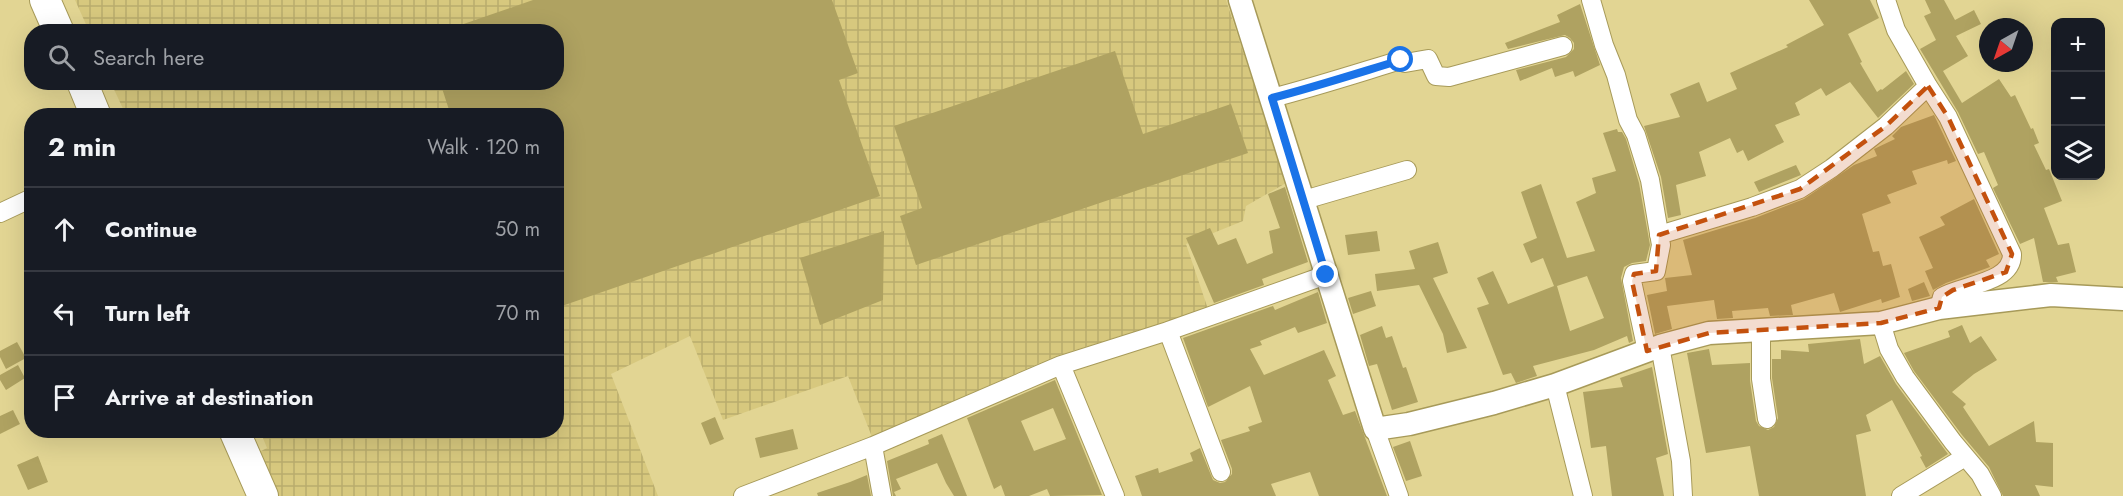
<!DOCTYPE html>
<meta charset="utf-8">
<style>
:root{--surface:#171b24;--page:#20242c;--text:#f1f3f6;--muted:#9ea1a6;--line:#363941}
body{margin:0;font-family:Jost,sans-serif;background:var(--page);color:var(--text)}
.controls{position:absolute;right:18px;top:18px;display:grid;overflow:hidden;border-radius:12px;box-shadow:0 6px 24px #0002}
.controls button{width:54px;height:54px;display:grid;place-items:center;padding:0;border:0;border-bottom:2px solid var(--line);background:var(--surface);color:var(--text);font:30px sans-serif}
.compass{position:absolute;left:1979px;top:18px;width:54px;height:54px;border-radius:50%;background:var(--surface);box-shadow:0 6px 24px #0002;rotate:220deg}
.stop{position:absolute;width:18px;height:18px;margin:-14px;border:4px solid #1a73e8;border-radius:50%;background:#fff}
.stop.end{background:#1a73e8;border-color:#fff;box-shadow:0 2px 6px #0008}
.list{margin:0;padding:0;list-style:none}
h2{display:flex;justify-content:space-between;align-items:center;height:78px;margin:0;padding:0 24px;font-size:26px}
h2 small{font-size:20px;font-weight:400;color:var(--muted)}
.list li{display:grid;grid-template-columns:39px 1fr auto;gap:18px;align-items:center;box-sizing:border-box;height:84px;padding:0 24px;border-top:2px solid var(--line)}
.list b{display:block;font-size:22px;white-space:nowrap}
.list em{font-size:20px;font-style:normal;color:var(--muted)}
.icon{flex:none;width:33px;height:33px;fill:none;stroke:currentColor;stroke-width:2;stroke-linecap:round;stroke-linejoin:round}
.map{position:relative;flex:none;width:2123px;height:496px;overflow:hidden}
.search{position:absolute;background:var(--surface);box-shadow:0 6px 24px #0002;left:24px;top:24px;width:540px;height:66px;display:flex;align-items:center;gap:15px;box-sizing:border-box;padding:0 21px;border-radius:24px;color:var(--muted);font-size:22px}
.panel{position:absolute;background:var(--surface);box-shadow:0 6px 24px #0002;left:24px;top:108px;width:540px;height:330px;border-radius:24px}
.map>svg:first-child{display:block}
.industrial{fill:url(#industrial-grid)}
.building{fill:#afa261;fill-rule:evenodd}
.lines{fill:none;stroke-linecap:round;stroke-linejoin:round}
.minor-casing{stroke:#a79a59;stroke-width:20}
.tertiary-casing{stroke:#a79a59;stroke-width:25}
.trunk-casing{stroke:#a79a59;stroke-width:32}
.minor{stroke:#fff;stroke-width:18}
.tertiary{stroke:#fff;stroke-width:22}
.trunk{stroke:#fff;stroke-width:30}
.route{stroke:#1a73e8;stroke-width:8}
.marked{fill:#c4510e;fill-opacity:0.2;stroke:#c4510e;stroke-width:4.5;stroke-dasharray:12 8;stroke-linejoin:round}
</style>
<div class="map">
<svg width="2123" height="496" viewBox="0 0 2123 496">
<defs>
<pattern id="industrial-grid" width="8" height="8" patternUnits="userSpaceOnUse" patternTransform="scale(1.5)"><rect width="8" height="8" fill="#d7c87e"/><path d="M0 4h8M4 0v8" fill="none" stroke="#b9ac6c"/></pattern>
</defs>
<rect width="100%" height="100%" fill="#e2d593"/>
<!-- industrial -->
<path class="industrial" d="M75 0H1226L1286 183 1246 206 1243 221 1186 244 1208 309 1056 356 872 437 848 376 723 420 690 336 611 374 658 496H279L259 452 267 448 260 431 556 430V116L126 115 111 83 556 82V32L89 31Z"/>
<!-- building -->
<path class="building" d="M533 0H832L858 73 839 80 880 196 556 308V116H451L440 82H556V32H449V29Z
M1809 0H1870L1879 18 1848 34 1862 62 1860 63 1877 92 1881 89 1882 90 1906 71 1914 84 1878 118 1850 82 1826 96 1821 88 1795 103 1800 115 1775 125 1784 142 1748 161 1743 150 1737 153 1730 138 1699 152 1706 176 1676 185 1681 215 1668 218 1661 177 1644 126 1680 117 1670 94 1699 82 1707 102 1737 89 1730 73 1788 47 1786 45 1824 25Z
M1925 0H1944L1955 20 1974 10 1981 24 1956 36 1968 56 1943 71 1962 103 1999 79 2011 97 2015 95 2031 129 2033 128 2039 143 2034 145 2046 170 2049 169 2062 201 2044 208 2058 245 2069 243 2076 272 2056 277 2058 282H2043L2034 238 2020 244 1993 188 1998 185 1984 152 1978 154 1958 112 1920 49 1936 40 1924 16 1931 13Z
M1580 4 1600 65 1575 77 1573 71 1555 77 1552 68 1520 81 1516 70 1566 57 1574 49V43L1570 38 1565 35 1508 49 1505 43 1560 22 1557 15Z
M1115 51 1143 134 1231 104 1248 153 916 265 900 216 922 208 894 126Z
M1934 115 1956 161 1948 164 1947 160 1912 171 1917 184 1887 195 1891 203 1862 214 1873 252 1879 251 1883 266 1891 264 1900 297 1882 303 1881 299 1840 312 1834 293 1791 305 1793 315 1770 316 1768 308 1732 311 1733 318 1717 319 1714 300 1667 306 1672 329 1655 334 1647 295 1667 291 1665 278 1692 275 1683 240 1755 218 1804 199 1854 165 1877 156 1874 149 1895 139 1892 136 1901 127Z
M1617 129 1618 132H1622L1626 139 1639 183 1650 245 1646 261 1632 263 1624 267 1621 278 1633 341 1629 343 1627 336 1594 350 1533 366 1537 376 1516 383 1511 373 1503 375 1477 308 1489 304 1477 278 1493 271 1508 304 1554 286 1543 258 1531 263 1523 244 1537 238 1521 192 1541 184 1567 258 1595 251 1576 202 1596 193 1592 178 1616 171 1603 133ZM1587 276 1604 318 1570 331 1557 286Z
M1796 165 1801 175 1759 192 1754 182Z
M1285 187 1308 262 1262 279 1264 285 1214 303 1186 238 1210 228 1218 245 1236 238 1247 264 1273 253 1269 231 1280 228 1268 194Z
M1974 199 1999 254 1986 260 1990 267 1946 283 1933 290 1925 271 1933 268 1919 237 1945 225 1940 217Z
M884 231 883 300 820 325 800 258Z
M1377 231 1380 251 1348 255 1345 235Z
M1438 242 1448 273 1433 278 1467 348 1447 353 1443 334 1419 285 1377 291 1375 274 1415 269 1409 251Z
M1924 282 1930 296 1912 301 1908 289Z
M1371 291 1376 306 1353 314 1348 298Z
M1318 292 1327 323 1298 333 1295 327 1288 330 1260 341 1262 345 1250 349 1264 375 1324 350 1336 376 1328 380 1343 415 1355 411 1387 496H1319L1310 472 1271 484 1276 496H1142L1135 476 1158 468 1159 473 1193 461 1190 453 1200 448 1213 480 1220 483 1225 482 1232 474V469L1221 440 1250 431 1248 427 1262 422 1250 386 1208 407 1183 338 1273 306 1275 310Z
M1962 325 1970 343 1981 336 1997 360 1974 374 1952 392 1966 404 1963 407 1989 446 2034 421 2036 442 2053 443V487L2035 485 2040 496H2003L1989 467 1962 435 1914 371 1904 353 1950 337 1948 331Z
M1382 326 1386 338 1392 336 1403 368 1406 367 1418 402 1392 410 1377 364 1369 366 1360 335Z
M1860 339 1864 364 1880 356 1896 384 1948 454 1926 468 1920 457 1922 456 1892 400 1866 415 1871 431 1856 435 1866 496H1759L1750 446 1706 453 1687 353 1709 349 1712 365 1750 363V381L1756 421 1759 426 1768 430 1774 427 1778 418 1772 378V359H1781V350L1809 352 1808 344Z
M17 342 26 358 6 369 0 357V351Z
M18 365 25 378 6 390 0 380V375Z
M1652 367 1668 454 1656 458 1664 496H1612L1606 446 1591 448 1583 392 1623 387 1620 378Z
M1055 380 1102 495 1050 496 1047 489 1029 496H1005L1001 485 994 489 967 418ZM1053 408 1066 439 1034 451 1021 421Z
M13 410 20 424 0 434V416Z
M715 417 724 439 710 445 701 423Z
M793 429 798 449 760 458 755 438Z
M942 434 967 496H954L946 483 937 463 896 479 901 489 894 492 896 496H893L887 461 929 444 928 440Z
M1410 441 1422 476 1406 481 1393 447Z
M38 456 48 482 28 490 17 465Z
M867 475 871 496H818L817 493 850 482Z"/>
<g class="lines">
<defs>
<path id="minor" d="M1591 0 1604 45 1616 75 1628 120 1636 135 1650 180 1661 245 1656 271 1634 274 1632 281 1647 351
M1886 0 1896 30 1928 86 1948 117 2012 254C2013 283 1962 285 1942 297L1939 308
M1272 98C1315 87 1358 73 1401 60L1405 63 1428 59 1436 76 1449 77 1563 46
M1304 200 1407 170
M0 213 32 198
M1659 235 1752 207 1800 189 1832 168 1886 126 1928 86
M1881 323 1889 349 1905 377 1953 442 1980 474 1992 496
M1761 330V379L1767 419
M1168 331 1221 472
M1660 346 1681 461 1683 496
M1061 365 1115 496
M1555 385 1583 496
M1375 429 1399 496
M873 446 882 496
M743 496 873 446 1061 365 1168 331 1326 275
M1901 496 1965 457"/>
<path id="tertiary" d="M1240 0 1375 429 1409 424 1494 403 1555 385 1660 346 1709 333 1881 323 1939 308 2051 295 2123 299"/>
<path id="trunk" d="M45 0 59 32
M82 82 96 116
M234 430 263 496"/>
</defs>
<!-- minor casing -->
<use href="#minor" class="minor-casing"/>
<!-- tertiary casing -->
<use href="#tertiary" class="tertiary-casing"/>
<!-- trunk casing -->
<use href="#trunk" class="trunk-casing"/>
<!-- minor -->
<use href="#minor" class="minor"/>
<!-- tertiary -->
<use href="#tertiary" class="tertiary"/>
<!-- trunk -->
<use href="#trunk" class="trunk"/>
</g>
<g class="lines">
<!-- route -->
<path class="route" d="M1326 275 1272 98C1315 87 1358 73 1401 60"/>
</g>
<!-- marked area -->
<path class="marked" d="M1928 86 1948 117 2012 254 2006 272 1953 290 1942 297 1939 308 1881 323 1709 333 1647 351 1632 281 1634 274 1656 271 1659 235 1800 189 1886 126Z"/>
</svg>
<div class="controls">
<button>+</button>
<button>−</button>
<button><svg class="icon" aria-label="layers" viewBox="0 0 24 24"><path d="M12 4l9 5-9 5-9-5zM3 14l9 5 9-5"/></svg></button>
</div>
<svg class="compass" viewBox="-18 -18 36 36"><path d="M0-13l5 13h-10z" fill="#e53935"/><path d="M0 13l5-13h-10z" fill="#9ea1a6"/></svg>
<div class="stop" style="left:1401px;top:60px"></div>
<div class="stop end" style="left:1326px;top:275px"></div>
<div class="search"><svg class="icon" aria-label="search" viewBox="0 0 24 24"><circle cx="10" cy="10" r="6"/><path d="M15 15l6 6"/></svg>Search here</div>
<section class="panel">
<h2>2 min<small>Walk · 120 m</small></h2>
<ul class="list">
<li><svg class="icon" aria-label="ahead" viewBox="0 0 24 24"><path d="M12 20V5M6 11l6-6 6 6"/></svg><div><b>Continue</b></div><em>50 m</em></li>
<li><svg class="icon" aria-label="left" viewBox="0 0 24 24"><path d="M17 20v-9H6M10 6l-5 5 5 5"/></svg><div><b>Turn left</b></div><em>70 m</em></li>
<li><svg class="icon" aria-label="arrive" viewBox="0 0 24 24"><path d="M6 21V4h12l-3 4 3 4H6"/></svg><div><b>Arrive at destination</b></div></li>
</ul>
</section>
</div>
